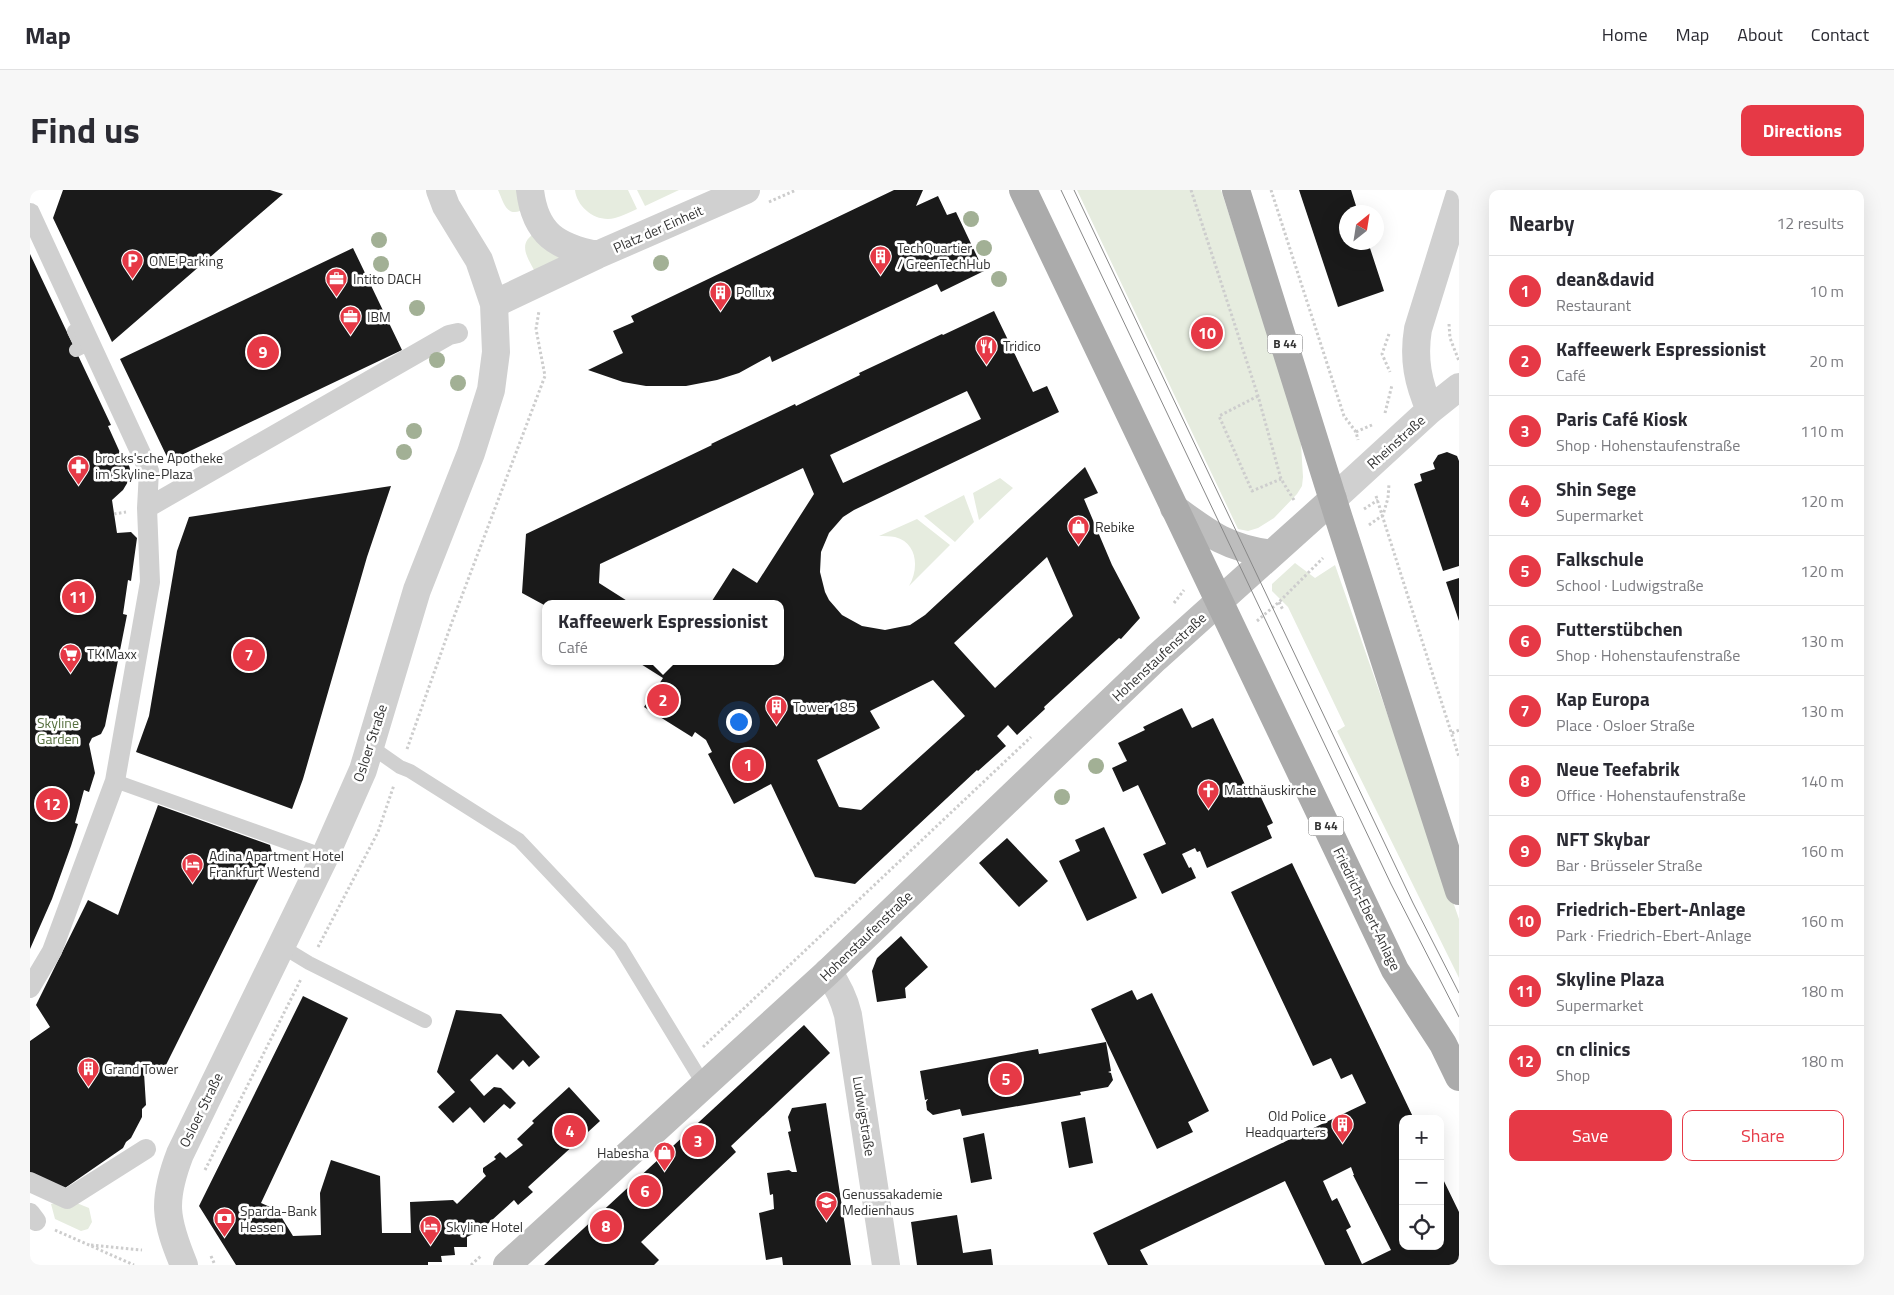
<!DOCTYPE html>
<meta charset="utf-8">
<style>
:root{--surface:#fff;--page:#f7f7f7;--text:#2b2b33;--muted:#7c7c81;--line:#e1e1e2;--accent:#e63946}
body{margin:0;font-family:"Titillium Web",sans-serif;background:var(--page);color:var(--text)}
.controls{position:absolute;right:15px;bottom:15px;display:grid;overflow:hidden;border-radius:10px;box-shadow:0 5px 20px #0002}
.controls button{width:45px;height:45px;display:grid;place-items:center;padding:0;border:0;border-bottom:1px solid var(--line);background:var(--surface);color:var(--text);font:25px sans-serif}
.compass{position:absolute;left:1309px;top:15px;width:45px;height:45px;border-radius:50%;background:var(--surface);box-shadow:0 5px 20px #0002;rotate:30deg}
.you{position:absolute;left:708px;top:531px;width:18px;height:18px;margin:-12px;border:4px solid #fff;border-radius:50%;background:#1a73e8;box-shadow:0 0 0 8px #1a73e833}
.badge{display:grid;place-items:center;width:32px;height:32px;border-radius:50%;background:var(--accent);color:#fff;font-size:16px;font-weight:700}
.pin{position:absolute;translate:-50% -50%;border:2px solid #fff;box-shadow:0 1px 5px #0006}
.popup{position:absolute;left:512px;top:410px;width:242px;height:65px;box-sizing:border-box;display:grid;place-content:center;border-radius:10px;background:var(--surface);filter:drop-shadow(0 1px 4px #0005);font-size:16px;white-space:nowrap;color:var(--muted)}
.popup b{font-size:19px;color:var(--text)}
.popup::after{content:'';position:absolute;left:50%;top:100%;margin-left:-10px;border:10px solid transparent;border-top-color:var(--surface)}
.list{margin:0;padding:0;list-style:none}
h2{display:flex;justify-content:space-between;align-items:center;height:65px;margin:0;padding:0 20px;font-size:21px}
h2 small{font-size:16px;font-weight:400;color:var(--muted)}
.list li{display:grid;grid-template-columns:32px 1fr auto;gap:15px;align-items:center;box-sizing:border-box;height:70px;padding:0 20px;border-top:1px solid var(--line)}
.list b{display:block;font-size:19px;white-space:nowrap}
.list p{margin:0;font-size:16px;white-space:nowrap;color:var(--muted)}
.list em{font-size:16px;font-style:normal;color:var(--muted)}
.actions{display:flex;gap:10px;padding:15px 20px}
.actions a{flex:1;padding:11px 0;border:1px solid var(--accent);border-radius:10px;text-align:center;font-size:18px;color:var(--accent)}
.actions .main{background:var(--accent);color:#fff}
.icon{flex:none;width:28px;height:28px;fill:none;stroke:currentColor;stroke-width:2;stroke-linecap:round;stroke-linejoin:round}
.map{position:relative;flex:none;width:1429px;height:1075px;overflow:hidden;border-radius:10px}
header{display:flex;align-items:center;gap:30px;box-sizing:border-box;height:70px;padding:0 25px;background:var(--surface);border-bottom:1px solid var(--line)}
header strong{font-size:24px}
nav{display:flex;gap:28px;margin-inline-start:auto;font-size:18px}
.intro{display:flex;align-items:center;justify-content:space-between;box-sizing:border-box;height:120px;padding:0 30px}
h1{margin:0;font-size:35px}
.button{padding:12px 22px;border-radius:10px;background:var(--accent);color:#fff;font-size:18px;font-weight:700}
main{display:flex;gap:30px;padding:0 30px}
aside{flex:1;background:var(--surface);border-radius:10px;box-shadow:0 5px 20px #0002}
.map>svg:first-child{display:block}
.green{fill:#e6ecdf}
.building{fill:#1a1a1a;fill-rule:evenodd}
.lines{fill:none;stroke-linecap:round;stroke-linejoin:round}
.path{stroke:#cdcdcd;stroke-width:3;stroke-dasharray:2.5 2.5;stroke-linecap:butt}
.service{stroke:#d0d0d0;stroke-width:14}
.pedestrian{stroke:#d0d0d0;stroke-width:20}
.minor{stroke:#d0d0d0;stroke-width:28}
.secondary{stroke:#bdbdbd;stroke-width:28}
.primary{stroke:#ababab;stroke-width:28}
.tram{stroke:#888;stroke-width:1}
.tree{fill:#a2b095}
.labels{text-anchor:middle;stroke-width:5;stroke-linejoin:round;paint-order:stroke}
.shield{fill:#fff;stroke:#707070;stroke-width:1}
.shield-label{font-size:12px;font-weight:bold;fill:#333}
.street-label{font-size:14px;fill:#333;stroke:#fff}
.poi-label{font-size:14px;fill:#333;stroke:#fff;text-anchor:start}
.park-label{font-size:14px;fill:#56703f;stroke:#fff}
</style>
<header>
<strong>Map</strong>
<nav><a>Home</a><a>Map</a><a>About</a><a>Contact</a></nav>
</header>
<div class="intro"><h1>Find us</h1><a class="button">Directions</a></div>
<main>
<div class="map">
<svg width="1429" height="1075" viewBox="0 0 1429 1075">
<rect width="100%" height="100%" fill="#fff"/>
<!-- green -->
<path class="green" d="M468 0H493L497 18C477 29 475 16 468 0Z
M545 0H598L607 19C600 22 592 26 585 28 567 33 547 18 545 0Z
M607 0H649L615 16Z
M1047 0H1191L1254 193 1271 254 1273 287 1272 296 1267 304 1244 328 1228 338 1218 341 1208 339Z
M507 42 532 66 508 88C500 70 484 54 507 42Z
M970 288 983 298 949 330 943 303Z
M934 305 944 332 925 352 894 326Z
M887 329 920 355 879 396C889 379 888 353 865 347 860 346 854 346 849 346Z
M1265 373 1285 388 1305 375 1429 729V788L1307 541 1315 536 1258 417 1242 401V394Z
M39 1010 59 1018 62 1032 58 1039 51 1041 25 1029 21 1014Z"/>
<!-- building -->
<path class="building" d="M33 0H240L253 4 82 152 23 28Z
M864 0H893L886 16 908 6 917 25 926 22 954 81 911 102 907 94 742 172 740 166 709 183 687 190 656 196H616L593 192 558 180 593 163 583 141 604 132 601 126Z
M1269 0H1321L1328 22H1316V52H1338L1354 101 1308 117Z
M323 58 372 160 139 271 90 169Z
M0 64 81 235 78 236 92 267 96 266 100 279 99 290 93 300 82 310 87 343 101 342 107 348 101 391 98 390 93 424 97 425 75 536 71 544 62 548 59 554 65 583 59 602 54 600 45 633 48 634 41 656 22 709 0 759Z
M964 121 1003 202 1017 196 1029 222 824 320 813 327 799 343 791 362 790 382 795 402 799 410 812 425 832 436 855 440 880 435 895 425 1055 277 1068 303 1054 309 1082 375 1110 428 1091 449 1089 448 1014 517 1015 519 987 545 978 535 967 546 976 556 948 581 947 580 825 694 785 687 741 594 704 614 678 564 682 562 676 550 665 542 662 547 614 517 633 488 606 471H750V414H680L703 378 727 393 784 304 773 278 570 374 569 393 602 414H516V416L492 403 496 344 682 255 681 254 765 214 766 216 830 185 829 183 912 144 913 145ZM937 201 951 229 813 293 800 265ZM1017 367 1043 426 965 498 924 453ZM903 490 935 526 831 620 809 617 787 570 850 538 840 521Z
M1417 262 1427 266 1429 271V376L1413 381 1384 294 1392 291 1390 284 1405 279 1403 273 1408 265Z
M361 296 337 367 273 589 262 619 106 562 119 526 147 361 159 327Z
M1429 388V431L1416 392Z
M1152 518 1162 538 1183 528 1220 605 1228 601 1243 633 1237 636 1242 648 1177 678 1170 661 1167 662 1165 658 1152 664 1159 678 1161 677 1166 688 1132 704 1113 664 1136 654 1108 595 1093 602 1082 578 1097 571 1088 553 1115 540 1113 537Z
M128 615 240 655 242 662 133 881 114 883 116 915 112 919V927L101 948 96 952 93 958 35 998 0 1002V851L20 837 6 815 58 710 88 725Z
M1074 637 1107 708 1057 731 1029 671 1050 661 1045 650Z
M977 648 1018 691 989 717 949 673Z
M1262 673 1384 929H1373V1056H1410V983L1429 1022V1075H1295L1255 991 1110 1060 1118 1075H1078L1063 1043 1336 913 1322 884 1311 889 1301 868 1283 876 1201 702ZM1321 977 1324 985H1323L1361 1060 1332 1074 1316 1040 1321 1037 1307 1008 1302 1011 1293 991Z
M871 746 898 777 875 798 876 808 847 812 842 781 847 768Z
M1102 800 1107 810 1122 803 1179 921 1158 932 1163 942 1127 959 1061 819Z
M273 806 318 828 231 1013 247 1020 263 1046 291 1045 290 1003 301 970 350 986 352 1043H381L380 1012 423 1010 427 1014 456 986 453 982V978L466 969 464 967 470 962 476 968 493 955 487 949 504 933 502 931 539 897 570 931 498 997 503 1002 488 1015 484 1010 451 1040 437 1047V1057H424L425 1065 411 1066 412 1072H398V1075H206L169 1016Z
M426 820 471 824 510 867 499 877 493 870 483 880 467 864 440 890 454 906 464 897 471 898 486 913 480 919 474 914 454 933 440 917 423 933 408 917 425 902 407 882Z
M774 835 800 863 701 956 706 962 611 1052 629 1070 624 1075H514Z
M1076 852 1081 881 1078 882 1081 883 1083 890 1078 897 1050 902 1051 905 932 926 930 919 903 925 897 920 896 912 898 909 895 910 890 881 1008 859 1009 864Z
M796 913 821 1075H753L752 1067 736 1070 729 1023 744 1019 743 1004 740 1005 737 983 759 980 762 982H767L758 942 761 941 758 927 762 918Z
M1055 927 1063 973 1039 978 1031 932Z
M954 943 962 989 941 993 933 948Z
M927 1025 933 1063 961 1059 963 1075H887L881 1032Z"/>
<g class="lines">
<!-- path -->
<path class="path" d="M1161 0 1228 206 1251 289 1264 310
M1241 0 1314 226 1326 242 1328 250
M739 12 766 0
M1419 134 1420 148 1429 171
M1359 144 1352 164 1360 182
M1228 206 1189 226 1222 301 1251 289
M1355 223 1362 195
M1326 242 1342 235
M1346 306 1429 567
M1334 319 1348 310
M84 324 96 322
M1339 335 1353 325 1358 308 1359 294
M1249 412 1253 420
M1144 413 1154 400
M1227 431 1249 412 1293 368
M1422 543 1429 540
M377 559 422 432 515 186 506 139 509 121
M288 757 348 642 364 595
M673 857 1001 547
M175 980 271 789
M25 1040 104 1075
M61 1055 112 1060
M181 1066 185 1075
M441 1075 452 1065"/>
<!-- service -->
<path class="service" d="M44 141 52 157 46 160
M340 556 370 577 380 581 489 650 590 757 674 895
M85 591 295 666
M251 756 279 773 395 831"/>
<!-- pedestrian -->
<path class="pedestrian" d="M0 23 119 281 117 318 120 392 85 591 22 761 0 798
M117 318 419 145 428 143
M0 992 37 1009 116 959
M0 1023 6 1031"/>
<!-- minor -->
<path class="minor" d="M500 0C505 44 527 57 567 65
M464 114 567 65 716 0
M1400 220C1388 193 1383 169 1388 139L1429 7
M1303 309 1400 220 1429 197
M798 782C808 796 814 808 818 825L856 1075
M154 1075C135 1029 132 1011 150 964L295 666 333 580 387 400 441 263 461 200 466 162 464 114 449 70 416 16 410 0"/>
<!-- secondary -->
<path class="secondary" d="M1144 318C1179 344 1197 358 1242 364
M477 1075 798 782 1126 468 1303 309"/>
<!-- primary -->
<path class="primary" d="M993 0 1365 780 1413 854 1429 887
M1206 0 1309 329 1429 701"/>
<!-- tram -->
<path class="tram" d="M1031 0 1361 694 1429 827
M1044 0 1383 713 1429 803"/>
</g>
<!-- trees -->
<g class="tree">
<circle cx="941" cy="29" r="8"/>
<circle cx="349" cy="50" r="8"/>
<circle cx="954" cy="58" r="8"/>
<circle cx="631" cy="73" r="8"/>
<circle cx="351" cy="74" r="8"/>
<circle cx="969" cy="89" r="8"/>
<circle cx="387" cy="118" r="8"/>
<circle cx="407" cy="170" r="8"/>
<circle cx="428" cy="193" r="8"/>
<circle cx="384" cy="241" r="8"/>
<circle cx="374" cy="262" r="8"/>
<circle cx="1066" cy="576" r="8"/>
<circle cx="1032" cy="607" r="8"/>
</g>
<!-- icons -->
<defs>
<symbol id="building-pin" viewBox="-11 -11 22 30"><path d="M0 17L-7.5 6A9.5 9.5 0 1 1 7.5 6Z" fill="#e63946" stroke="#fff"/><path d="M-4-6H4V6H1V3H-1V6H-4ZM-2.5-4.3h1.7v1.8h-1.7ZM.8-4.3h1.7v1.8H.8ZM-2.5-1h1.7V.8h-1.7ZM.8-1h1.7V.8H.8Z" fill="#fff"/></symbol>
<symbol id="parking-pin" viewBox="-11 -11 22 30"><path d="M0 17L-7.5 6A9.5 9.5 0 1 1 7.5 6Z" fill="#e63946" stroke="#fff"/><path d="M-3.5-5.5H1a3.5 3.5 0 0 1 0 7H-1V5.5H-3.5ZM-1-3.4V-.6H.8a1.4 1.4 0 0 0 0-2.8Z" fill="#fff"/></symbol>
<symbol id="office-pin" viewBox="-11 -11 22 30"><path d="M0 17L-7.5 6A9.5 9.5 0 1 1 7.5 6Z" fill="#e63946" stroke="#fff"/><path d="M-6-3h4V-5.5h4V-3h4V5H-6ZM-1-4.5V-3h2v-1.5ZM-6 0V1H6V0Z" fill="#fff"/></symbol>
<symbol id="restaurant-pin" viewBox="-11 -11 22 30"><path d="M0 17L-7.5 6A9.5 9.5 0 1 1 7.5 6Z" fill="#e63946" stroke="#fff"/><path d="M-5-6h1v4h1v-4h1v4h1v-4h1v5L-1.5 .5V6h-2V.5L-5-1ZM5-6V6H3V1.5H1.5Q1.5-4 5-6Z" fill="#fff"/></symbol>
<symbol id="pharmacy-pin" viewBox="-11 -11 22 30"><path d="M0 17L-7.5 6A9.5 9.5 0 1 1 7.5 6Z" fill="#e63946" stroke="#fff"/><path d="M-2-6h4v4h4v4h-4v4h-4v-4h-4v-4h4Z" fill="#fff"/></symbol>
<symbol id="shop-pin" viewBox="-11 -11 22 30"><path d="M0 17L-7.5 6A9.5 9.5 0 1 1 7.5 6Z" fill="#e63946" stroke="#fff"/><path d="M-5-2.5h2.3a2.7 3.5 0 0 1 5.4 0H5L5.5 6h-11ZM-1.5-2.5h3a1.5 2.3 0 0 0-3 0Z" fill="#fff"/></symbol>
<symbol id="supermarket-pin" viewBox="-11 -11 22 30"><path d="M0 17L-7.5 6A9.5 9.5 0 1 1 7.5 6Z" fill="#e63946" stroke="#fff"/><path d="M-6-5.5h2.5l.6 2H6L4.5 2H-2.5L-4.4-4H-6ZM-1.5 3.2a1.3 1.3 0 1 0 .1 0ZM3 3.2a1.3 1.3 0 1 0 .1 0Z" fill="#fff"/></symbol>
<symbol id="church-pin" viewBox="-11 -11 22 30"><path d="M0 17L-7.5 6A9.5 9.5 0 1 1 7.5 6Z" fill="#e63946" stroke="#fff"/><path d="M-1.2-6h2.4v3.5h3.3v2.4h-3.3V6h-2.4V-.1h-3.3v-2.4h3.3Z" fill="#fff"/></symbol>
<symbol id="hotel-pin" viewBox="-11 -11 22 30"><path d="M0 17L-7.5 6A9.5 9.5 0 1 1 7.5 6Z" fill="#e63946" stroke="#fff"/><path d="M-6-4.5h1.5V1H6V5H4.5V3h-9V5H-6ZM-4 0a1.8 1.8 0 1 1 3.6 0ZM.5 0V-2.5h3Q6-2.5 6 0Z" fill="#fff"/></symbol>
<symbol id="school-pin" viewBox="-11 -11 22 30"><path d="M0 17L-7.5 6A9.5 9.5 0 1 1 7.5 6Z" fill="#e63946" stroke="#fff"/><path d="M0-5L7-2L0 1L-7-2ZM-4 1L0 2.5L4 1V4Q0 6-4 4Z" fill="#fff"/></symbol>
<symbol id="bank-pin" viewBox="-11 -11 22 30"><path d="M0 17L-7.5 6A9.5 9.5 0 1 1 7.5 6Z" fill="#e63946" stroke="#fff"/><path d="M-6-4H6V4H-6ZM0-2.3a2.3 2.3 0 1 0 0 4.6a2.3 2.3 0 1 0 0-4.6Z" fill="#fff"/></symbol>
</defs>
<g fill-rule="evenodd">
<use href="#building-pin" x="838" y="54" width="25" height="34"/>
<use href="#parking-pin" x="90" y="58" width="25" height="34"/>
<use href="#office-pin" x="294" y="76" width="25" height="34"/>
<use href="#building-pin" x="678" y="90" width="25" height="34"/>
<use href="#office-pin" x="308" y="114" width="25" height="34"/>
<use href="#restaurant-pin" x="944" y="144" width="25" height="34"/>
<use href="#pharmacy-pin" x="36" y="264" width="25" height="34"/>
<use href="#shop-pin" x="1036" y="324" width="25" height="34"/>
<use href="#supermarket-pin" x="28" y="452" width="25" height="34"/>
<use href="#building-pin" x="734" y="504" width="25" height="34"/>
<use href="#church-pin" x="1166" y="588" width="25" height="34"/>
<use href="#hotel-pin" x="150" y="662" width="25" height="34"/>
<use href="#building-pin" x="46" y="866" width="25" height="34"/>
<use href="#building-pin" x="1300" y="922" width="25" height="34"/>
<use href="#shop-pin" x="622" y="950" width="25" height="34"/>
<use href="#school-pin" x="784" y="1000" width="25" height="34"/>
<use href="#bank-pin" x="182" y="1016" width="25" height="34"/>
<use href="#hotel-pin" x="388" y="1024" width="25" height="34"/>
</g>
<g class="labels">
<!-- shield labels -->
<g class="shield">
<rect x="1237.5" y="144.5" width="35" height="19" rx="4"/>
<rect x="1278.5" y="626.5" width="35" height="19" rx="4"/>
</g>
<g class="shield-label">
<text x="1255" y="158">B 44</text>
<text x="1296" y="640">B 44</text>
</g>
<!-- street labels -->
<g class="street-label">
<text transform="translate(628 39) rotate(-24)" y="5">Platz der Einheit</text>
<text transform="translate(1366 252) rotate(-42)" y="5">Rheinstraße</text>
<text transform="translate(1129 467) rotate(-43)" y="5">Hohenstaufenstraße</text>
<text transform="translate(340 553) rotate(-72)" y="5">Osloer Straße</text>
<text transform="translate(1337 719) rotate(64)" y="5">Friedrich-Ebert-Anlage</text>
<text transform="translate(836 746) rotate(-44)" y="5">Hohenstaufenstraße</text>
<text transform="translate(171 920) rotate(-64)" y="5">Osloer Straße</text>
<text transform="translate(834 926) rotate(81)" y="5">Ludwigstraße</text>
</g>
<!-- poi labels -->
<g class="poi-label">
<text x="867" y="63">TechQuartier<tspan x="867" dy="16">/ GreenTechHub</tspan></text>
<text x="119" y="76">ONE Parking</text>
<text x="323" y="94">Intito DACH</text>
<text x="706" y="107">Pollux</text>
<text x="337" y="132">IBM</text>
<text x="973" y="161">Tridico</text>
<text x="65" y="273">brocks'sche Apotheke<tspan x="65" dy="16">im Skyline-Plaza</tspan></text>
<text x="1065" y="342">Rebike</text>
<text x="57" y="469">TK Maxx</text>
<text x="763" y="522">Tower 185</text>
<text x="1194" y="605">Matthäuskirche</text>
<text x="179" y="671">Adina Apartment Hotel<tspan x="179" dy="16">Frankfurt Westend</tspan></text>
<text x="74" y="884">Grand Tower</text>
<text x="1296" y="931" text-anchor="end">Old Police<tspan x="1296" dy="16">Headquarters</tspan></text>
<text x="619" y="968" text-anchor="end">Habesha</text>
<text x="812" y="1009">Genussakademie<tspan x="812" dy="16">Medienhaus</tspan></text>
<text x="210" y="1026">Sparda-Bank<tspan x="210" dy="16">Hessen</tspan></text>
<text x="416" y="1042">Skyline Hotel</text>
</g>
<!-- park labels -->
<g class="park-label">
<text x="28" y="538">Skyline<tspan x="28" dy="16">Garden</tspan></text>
</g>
</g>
</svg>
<div class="controls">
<button>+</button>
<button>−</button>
<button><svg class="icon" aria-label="locate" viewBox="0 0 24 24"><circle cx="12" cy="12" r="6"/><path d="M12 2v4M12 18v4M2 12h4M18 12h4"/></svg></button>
</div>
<svg class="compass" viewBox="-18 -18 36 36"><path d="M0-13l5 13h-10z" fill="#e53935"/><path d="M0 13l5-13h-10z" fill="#7c7c81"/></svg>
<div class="you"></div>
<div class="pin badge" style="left:718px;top:575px">1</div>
<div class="pin badge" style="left:633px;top:510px">2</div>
<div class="popup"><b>Kaffeewerk Espressionist</b>Café</div>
<div class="pin badge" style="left:668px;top:951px">3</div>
<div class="pin badge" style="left:540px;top:941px">4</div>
<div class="pin badge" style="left:976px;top:889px">5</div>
<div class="pin badge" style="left:615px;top:1001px">6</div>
<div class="pin badge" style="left:219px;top:465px">7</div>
<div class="pin badge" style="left:576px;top:1036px">8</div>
<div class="pin badge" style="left:233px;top:162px">9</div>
<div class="pin badge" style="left:1177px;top:143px">10</div>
<div class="pin badge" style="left:48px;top:407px">11</div>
<div class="pin badge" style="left:22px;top:614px">12</div>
</div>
<aside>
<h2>Nearby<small>12 results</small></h2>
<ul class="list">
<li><span class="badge">1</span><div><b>dean&amp;david</b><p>Restaurant</p></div><em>10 m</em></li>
<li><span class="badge">2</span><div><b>Kaffeewerk Espressionist</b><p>Café</p></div><em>20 m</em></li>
<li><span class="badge">3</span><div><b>Paris Café Kiosk</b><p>Shop · Hohenstaufenstraße</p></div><em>110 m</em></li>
<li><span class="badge">4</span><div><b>Shin Sege</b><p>Supermarket</p></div><em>120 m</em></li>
<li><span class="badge">5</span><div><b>Falkschule</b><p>School · Ludwigstraße</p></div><em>120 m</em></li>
<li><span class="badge">6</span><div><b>Futterstübchen</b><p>Shop · Hohenstaufenstraße</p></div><em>130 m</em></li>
<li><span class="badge">7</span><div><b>Kap Europa</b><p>Place · Osloer Straße</p></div><em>130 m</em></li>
<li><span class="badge">8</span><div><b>Neue Teefabrik</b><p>Office · Hohenstaufenstraße</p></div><em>140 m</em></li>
<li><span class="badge">9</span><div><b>NFT Skybar</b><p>Bar · Brüsseler Straße</p></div><em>160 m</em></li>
<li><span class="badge">10</span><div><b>Friedrich-Ebert-Anlage</b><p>Park · Friedrich-Ebert-Anlage</p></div><em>160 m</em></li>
<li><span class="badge">11</span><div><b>Skyline Plaza</b><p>Supermarket</p></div><em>180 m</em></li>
<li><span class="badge">12</span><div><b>cn clinics</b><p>Shop</p></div><em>180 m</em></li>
</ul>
<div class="actions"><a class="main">Save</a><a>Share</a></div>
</aside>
</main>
